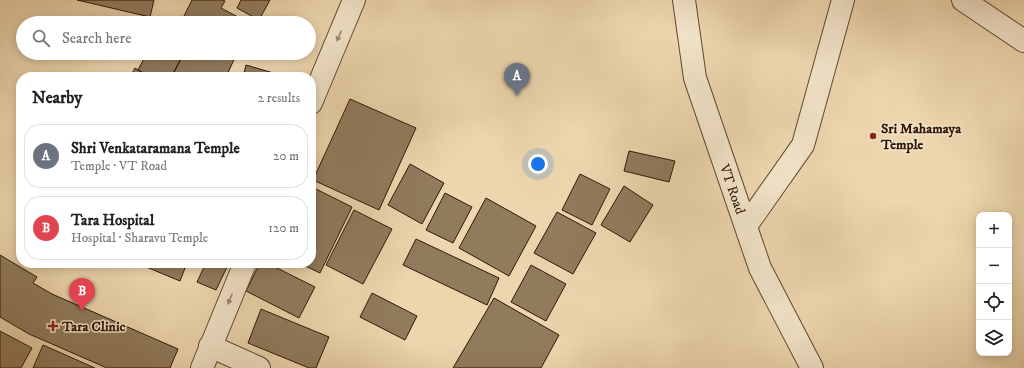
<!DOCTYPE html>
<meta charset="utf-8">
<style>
:root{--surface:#fff;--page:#f6f6f6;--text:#222;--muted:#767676;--line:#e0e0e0;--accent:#ea580c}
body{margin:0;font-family:"IM FELL DW Pica",serif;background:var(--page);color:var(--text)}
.controls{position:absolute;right:12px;bottom:12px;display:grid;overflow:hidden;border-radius:8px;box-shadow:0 2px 10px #0003}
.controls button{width:36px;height:36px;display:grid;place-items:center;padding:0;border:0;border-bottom:1px solid var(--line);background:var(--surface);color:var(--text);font:20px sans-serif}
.you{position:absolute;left:538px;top:164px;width:14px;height:14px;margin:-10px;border:3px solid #fff;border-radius:50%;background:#1a73e8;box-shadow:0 0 0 6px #1a73e833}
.badge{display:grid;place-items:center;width:26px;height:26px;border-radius:50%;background:var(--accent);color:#fff;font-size:13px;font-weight:700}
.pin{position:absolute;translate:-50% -33px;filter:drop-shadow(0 1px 2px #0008)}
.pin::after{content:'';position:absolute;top:21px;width:14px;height:12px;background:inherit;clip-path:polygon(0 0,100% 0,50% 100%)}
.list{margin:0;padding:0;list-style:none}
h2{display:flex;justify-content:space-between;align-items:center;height:52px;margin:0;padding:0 16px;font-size:17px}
h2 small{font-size:13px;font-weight:400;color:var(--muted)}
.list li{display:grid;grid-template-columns:26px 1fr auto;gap:12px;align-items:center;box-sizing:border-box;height:64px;margin:0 8px 8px;padding:0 8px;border:1px solid var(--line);border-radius:16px}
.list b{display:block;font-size:15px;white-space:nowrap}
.list p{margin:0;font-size:13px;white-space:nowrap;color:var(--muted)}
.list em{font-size:13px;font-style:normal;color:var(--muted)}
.icon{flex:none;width:22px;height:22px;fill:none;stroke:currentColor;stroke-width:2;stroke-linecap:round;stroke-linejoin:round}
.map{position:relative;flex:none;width:1024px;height:368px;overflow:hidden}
.search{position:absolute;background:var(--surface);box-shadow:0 2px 10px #0003;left:16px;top:16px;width:300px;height:44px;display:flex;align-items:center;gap:10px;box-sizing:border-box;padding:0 14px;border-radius:22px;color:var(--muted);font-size:15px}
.panel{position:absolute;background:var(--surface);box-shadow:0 2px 10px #0003;left:16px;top:72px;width:300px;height:196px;border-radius:16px}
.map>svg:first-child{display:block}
.building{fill:#917b5d;stroke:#2e1906}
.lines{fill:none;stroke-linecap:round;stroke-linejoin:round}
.street-casing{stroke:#5e4830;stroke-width:24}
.street{stroke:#f3e4ca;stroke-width:22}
.oneway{fill:#9a8972}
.poi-dot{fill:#8f2418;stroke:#f3e4ca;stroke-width:1.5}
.labels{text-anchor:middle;stroke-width:3;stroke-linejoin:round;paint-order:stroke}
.poi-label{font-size:14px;font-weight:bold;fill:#2e1906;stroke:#f3e4ca;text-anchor:start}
.street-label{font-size:14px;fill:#2e1906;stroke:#f3e4ca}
</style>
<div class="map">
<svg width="1024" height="368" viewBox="0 0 1024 368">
<rect width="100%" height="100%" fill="#edd6ae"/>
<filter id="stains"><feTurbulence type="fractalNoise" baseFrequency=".005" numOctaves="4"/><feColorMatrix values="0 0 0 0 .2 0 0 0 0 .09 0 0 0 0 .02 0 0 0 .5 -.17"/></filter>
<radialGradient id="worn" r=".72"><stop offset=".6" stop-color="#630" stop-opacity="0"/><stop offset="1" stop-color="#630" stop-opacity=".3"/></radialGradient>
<!-- building -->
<path class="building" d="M77 0H154L150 17Z
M192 0H222L225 1 221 8 238 17 235 23H198L184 16Z
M241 0H270L259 20 237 8Z
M245 17 255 23H241Z
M147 53H184L174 72 181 77H151L138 70Z
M184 53H237L226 77H185L174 72Z
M246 65 287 77H243Z
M135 68 138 70 151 77H130Z
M350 99 416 128 379 210 313 180Z
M629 151 675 161 669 182 624 171Z
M410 164 444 183 422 224 388 205Z
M580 174 610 189 592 225 562 210Z
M624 186 653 205 630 242 601 225Z
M312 187 352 207 320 273 299 263H311V190Z
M445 193 472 207 453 243 426 230Z
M486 198 536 226 509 276 459 248Z
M354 210 392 229 363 284 326 265Z
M557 212 596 233 573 274 534 253Z
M416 239 499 278 487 305 403 265Z
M0 255 37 277 33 283 52 294 178 349 170 368H107L29 334 0 317Z
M145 263H187L180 281 144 266Z
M206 263H229L216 290 197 282Z
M260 263H267L315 287 299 318 246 291Z
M531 265 566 284 546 321 511 302Z
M372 293 417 316 405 340 360 317Z
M494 298 559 335 541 368H453Z
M261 309 329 337 316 368H309L248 343Z
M0 331 32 348 21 368H0Z
M43 345 95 368H33Z"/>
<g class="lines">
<defs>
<path id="street" d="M684 0 695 78 760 268 812 368
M963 0 1024 41
M311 103 354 0
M746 226 803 145 843 0
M210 346 259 368
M202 368 245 263"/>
</defs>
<!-- street casing -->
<use href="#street" class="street-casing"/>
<!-- street -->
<use href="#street" class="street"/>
</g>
<!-- one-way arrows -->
<defs><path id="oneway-solid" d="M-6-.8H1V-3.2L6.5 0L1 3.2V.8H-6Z"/></defs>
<g class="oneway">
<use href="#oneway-solid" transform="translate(339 36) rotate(113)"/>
<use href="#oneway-solid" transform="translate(230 299) rotate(113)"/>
</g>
<!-- markers -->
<g class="poi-dot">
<circle cx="873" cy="136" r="4"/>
<path d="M51 320h4v4h4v4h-4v4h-4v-4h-4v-4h4z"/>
</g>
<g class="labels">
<!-- poi labels -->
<g class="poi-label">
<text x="881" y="133">Sri Mahamaya<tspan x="881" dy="16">Temple</tspan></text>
<text x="62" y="331">Tara Clinic</text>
</g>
<!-- street labels -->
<g class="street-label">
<text transform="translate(733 189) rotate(71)" y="5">VT Road</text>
</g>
</g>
<rect width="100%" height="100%" filter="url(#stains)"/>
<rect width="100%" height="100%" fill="url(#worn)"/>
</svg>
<div class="controls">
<button>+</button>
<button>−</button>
<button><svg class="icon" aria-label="locate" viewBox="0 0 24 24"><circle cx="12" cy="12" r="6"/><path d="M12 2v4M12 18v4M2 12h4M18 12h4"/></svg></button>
<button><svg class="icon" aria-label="layers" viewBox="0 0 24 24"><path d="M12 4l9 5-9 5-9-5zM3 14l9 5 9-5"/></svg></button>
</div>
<div class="you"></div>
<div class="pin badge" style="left:517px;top:96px;background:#6b7280">A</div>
<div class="pin badge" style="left:82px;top:311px;background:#e0444e">B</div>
<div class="search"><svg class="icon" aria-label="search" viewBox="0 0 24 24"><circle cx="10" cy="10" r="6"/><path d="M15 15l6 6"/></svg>Search here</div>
<section class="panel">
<h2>Nearby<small>2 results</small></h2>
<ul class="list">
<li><span class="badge" style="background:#6b7280">A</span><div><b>Shri Venkataramana Temple</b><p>Temple · VT Road</p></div><em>20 m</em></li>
<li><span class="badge" style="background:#e0444e">B</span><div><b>Tara Hospital</b><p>Hospital · Sharavu Temple</p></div><em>120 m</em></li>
</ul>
</section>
</div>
